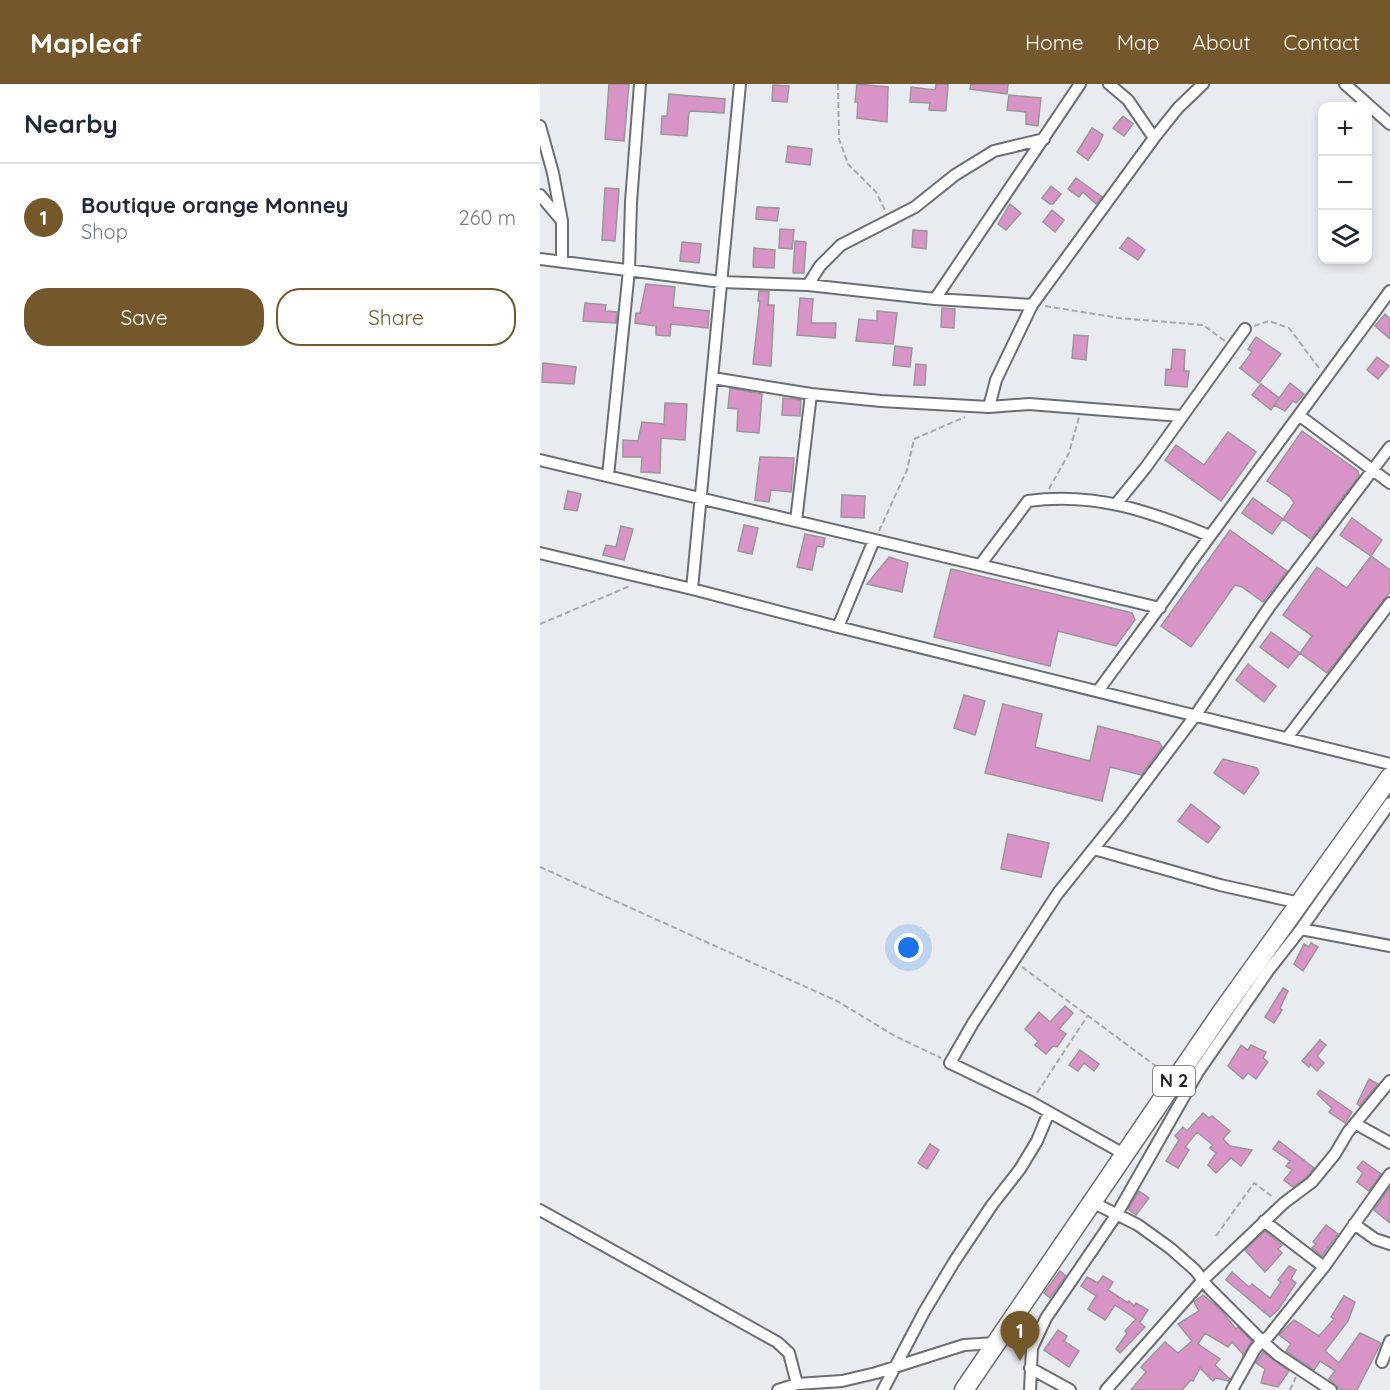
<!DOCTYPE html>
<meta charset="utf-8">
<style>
:root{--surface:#fff;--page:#f2f2f3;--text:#1f2937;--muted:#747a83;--line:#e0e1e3;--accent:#74572b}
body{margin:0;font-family:Quicksand,sans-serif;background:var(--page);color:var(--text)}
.controls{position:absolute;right:18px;top:18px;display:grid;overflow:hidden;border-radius:12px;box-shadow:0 3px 9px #0003}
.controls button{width:54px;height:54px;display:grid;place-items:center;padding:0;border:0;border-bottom:2px solid var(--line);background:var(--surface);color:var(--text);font:30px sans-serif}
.you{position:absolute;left:369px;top:864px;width:21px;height:21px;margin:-15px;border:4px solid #fff;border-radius:50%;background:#1a73e8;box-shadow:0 0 0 9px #1a73e833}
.badge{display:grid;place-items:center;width:39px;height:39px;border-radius:50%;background:var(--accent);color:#fff;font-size:20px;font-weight:700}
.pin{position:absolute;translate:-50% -50px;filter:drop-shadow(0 2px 3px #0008)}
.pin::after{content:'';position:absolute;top:32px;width:21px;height:18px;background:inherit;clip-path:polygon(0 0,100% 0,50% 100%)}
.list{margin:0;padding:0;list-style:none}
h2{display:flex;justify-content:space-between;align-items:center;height:78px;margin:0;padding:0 24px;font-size:26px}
h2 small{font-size:20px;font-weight:400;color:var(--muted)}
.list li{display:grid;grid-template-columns:39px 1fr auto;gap:18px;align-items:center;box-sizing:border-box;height:108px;padding:0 24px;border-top:2px solid var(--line)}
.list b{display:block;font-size:22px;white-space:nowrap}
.list p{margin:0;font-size:20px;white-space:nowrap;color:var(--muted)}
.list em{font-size:20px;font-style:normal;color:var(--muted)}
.actions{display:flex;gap:12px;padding:18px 24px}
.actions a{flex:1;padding:14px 0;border:2px solid var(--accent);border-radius:24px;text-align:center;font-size:21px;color:var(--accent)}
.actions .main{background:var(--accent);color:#fff}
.icon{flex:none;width:33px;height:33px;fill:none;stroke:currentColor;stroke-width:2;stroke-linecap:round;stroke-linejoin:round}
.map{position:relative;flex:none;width:850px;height:1306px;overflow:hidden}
header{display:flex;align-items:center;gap:36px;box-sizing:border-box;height:84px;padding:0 30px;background:var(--accent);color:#fff}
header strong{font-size:28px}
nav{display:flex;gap:33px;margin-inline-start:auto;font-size:21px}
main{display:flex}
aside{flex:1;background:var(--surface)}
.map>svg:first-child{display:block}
.building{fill:#d894c7;stroke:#9b9699;stroke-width:1.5}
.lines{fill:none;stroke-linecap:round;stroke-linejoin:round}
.minor-casing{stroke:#6b6e72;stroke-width:14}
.primary-casing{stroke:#6b6e72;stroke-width:21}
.path{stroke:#a7aaae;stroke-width:2;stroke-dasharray:6 3;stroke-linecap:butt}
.minor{stroke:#fff;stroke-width:10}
.primary{stroke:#fff;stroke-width:18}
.labels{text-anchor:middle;stroke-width:4.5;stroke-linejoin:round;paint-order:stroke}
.shield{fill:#fff;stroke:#636465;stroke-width:1.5}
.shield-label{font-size:18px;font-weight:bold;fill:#202123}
</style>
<header>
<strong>Mapleaf</strong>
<nav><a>Home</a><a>Map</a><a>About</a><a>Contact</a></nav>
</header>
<main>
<aside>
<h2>Nearby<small></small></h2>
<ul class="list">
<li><span class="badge">1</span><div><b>Boutique orange Monney</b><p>Shop</p></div><em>260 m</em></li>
</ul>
<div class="actions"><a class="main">Save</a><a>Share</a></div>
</aside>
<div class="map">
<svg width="850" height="1306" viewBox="0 0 850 1306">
<rect width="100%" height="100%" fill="#e8ebf0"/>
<!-- building -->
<path class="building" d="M69 0H89L84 57 65 55Z
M317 0 348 3 347 38 317 34 318 18H315Z
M396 0H408L406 27 389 26 390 19 370 18 371 3 395 6Z
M431 0H468L467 10 430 5Z
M233 1 249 2 247 18 232 17Z
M129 10 185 15 184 29 151 27 149 28 147 52 121 50 122 32H127Z
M469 11 501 14 498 42 486 40V28L467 26Z
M583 32 593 40 584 52 573 44Z
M552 44 563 51 558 62 548 76 537 68Z
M248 62 272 65 270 81 246 78Z
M536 94 562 113 556 120 543 108 539 113 528 105Z
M511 102 521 110 513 120H510L502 114Z
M65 104 79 105 75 157 62 156Z
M470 120 481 129 466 146 458 140Z
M217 123 239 124 237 137 216 135Z
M512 126 524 136 515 148 503 138Z
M240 145 254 146 252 165 239 164Z
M373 146 387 147 386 165 372 163Z
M588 153 605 166 598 176 580 164Z
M255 157 266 158 264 189H253Z
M142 158 161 160 159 179 140 177Z
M214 164 235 166 234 184 213 183Z
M106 200 135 203 133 223 169 227 168 244 131 240 130 252 116 251V242L95 239 96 229H100Z
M219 207 229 208 228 221H234L231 282 213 280 220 217H218Z
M260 214 273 215 271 239H296L295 254 257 251Z
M45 219 66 221 65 227 77 228 76 239 43 237Z
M402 224 415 225 414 244 401 243Z
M337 227 357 229 353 260 316 257 319 235 337 237Z
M845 230 850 235V255L835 242Z
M534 251 548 252 546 276 532 274Z
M716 253 741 270 719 299 700 284 712 268 708 265Z
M355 262 372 264 370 283 353 281Z
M633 265 645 266 644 287H649L647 303 625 301 626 285 631 286Z
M837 273 849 282 838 295 827 286Z
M3 279 36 283 34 300 2 298Z
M376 280 386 281 385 301H374Z
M750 299 764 310 756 319 753 317 745 327 734 321Z
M721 300 739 314 731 326 712 311Z
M190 304 222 310 219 349 197 347 198 325 188 324Z
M243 314 261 316 260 332 242 331Z
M125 319 147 320 145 356 121 354 120 389 101 388 102 373H83V356L98 357 102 338 124 340Z
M762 347 818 387 819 392 771 455 743 435 754 419 750 413 727 397Z
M688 348 716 368 681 417 625 376 636 361 664 381Z
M220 373 254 374 251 408 231 406 229 418 215 416Z
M28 407 41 410 37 427 24 425Z
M302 411 325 412 324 434 301 433Z
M713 414 743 435 732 450 702 429Z
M812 434 842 456 831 472 800 451Z
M204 441 218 444 212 470 198 467Z
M81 442 93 445 84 476 63 471 66 461 76 463Z
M690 446 747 487 723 518 702 503 695 501 651 563 621 542Z
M265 450 285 454 283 463 277 462 272 486 257 483Z
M831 472 850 486V508L787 589 760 569 772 552 743 531 777 483 807 504Z
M349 473 368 479 362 508 327 500Z
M411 485 592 529 595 536 576 562 518 547 510 582 394 553Z
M731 548 760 569 748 584 720 563Z
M708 580 736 602 724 618 696 596Z
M424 611 445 617 435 651 414 644Z
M463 620 502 630 495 663 550 677 558 642 619 658 622 663 601 691 570 683 562 717 445 689Z
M683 675 717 684 719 689 704 710 674 689Z
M651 720 680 743 668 759 638 737Z
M468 750 509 759 501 793 461 785Z
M771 859 778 863 763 887 754 880 764 860 769 863Z
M743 904 748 907 740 924 742 926 734 939 725 933Z
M525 922 533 929 519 945 526 950 517 963 513 962 506 970 495 961 498 957 485 945 499 928 510 938Z
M780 956 786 961 777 972 784 979 777 987 770 980 769 983 762 977Z
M701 961 708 966 711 961 726 968 723 974 728 978 716 995 708 989 703 995 688 982Z
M540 966 559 980 554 987 544 979 538 987 529 981Z
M829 995 838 1000 820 1022 817 1020Z
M780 1006 812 1028 805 1039 789 1028 792 1024 777 1010Z
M663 1029 669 1034 672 1032 690 1047 683 1055 690 1062 712 1066 701 1082 691 1074 676 1089 668 1081 676 1069 670 1064 673 1061 657 1048 645 1063 649 1066 638 1084 626 1077 639 1056 635 1052 643 1043 647 1047Z
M739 1057 774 1084 767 1093 753 1103 744 1096 752 1086 746 1082 750 1077 733 1065Z
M390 1060 399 1066 387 1085 378 1079Z
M823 1077 841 1090 829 1107 817 1098 823 1089 817 1084Z
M850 1103V1139L834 1126Z
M599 1107 609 1114 596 1131 588 1125Z
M786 1141 798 1150 782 1172 772 1164 776 1160 773 1158Z
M725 1147 742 1161 738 1165 742 1169 725 1188 705 1166Z
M749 1182 756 1186 751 1195 756 1199 738 1226 730 1233 686 1196 692 1188 709 1203 712 1200 730 1214 741 1198 738 1196Z
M520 1187 526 1192 510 1214 504 1209Z
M563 1192 573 1198 568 1206 588 1219 589 1217 594 1222 596 1219 608 1226 600 1238 598 1237 605 1243 580 1269 576 1265 587 1249 585 1247 596 1235 575 1221 565 1236 548 1225 556 1212 541 1202 547 1193 558 1199Z
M663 1211 680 1225 696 1245 698 1243 712 1257 703 1272V1270L692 1258 688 1263 665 1249 658 1260 680 1275 675 1281 690 1295 688 1297 676 1294 673 1297 660 1284 653 1297 651 1296 642 1306H591L606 1288 601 1283 625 1258 638 1269 652 1257 638 1240 659 1227 654 1218Z
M804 1212 815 1218 808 1237 785 1267 799 1279 820 1249 841 1259 817 1306H803L798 1304 789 1295 795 1287 780 1277 774 1286 746 1267 751 1260 739 1251 754 1236 779 1252 794 1235 791 1233Z
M518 1246 527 1252 524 1257 539 1267 529 1283 504 1266Z
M723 1268 749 1287 738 1303 721 1299 725 1285 716 1279Z"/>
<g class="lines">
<defs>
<path id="minor" d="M569 0 588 16 614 54
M805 0 850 40
M0 42 13 89 22 137V178
M0 111 22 137
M0 175 181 198 268 201 395 215 492 221
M268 201 280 182 301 161 375 123 415 91 454 67 504 55
M395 215 540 0
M173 294 271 310 341 317 449 323 489 320 641 332
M449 323 456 296 492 221 614 54 638 24 663 0
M760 332 850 399
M0 376 620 524
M68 392 89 186 91 118 100 0
M576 420 606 383 705 245
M256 437 271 310
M0 469 152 505 298 543 850 680
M440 481 488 417C555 408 609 427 670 452
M152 505 200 0
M298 543 334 456
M558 607C589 564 621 523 651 478L850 207
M747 654 850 519
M554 765 680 801 760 819
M761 845 850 862
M816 1040 850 1059
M584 1070 491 1018 410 979 433 939 518 809 579 733 655 632 730 522 850 363
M552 1118 598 1141 630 1164 655 1186 669 1204 722 1257 728 1253 784 1183 724 1137
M0 1126 237 1258 249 1269 257 1300
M814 1140 835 1155 850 1160
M784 1183 850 1090
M471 1236 496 1255
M842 1278 850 1257
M490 1284 530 1306
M238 1306 257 1300 302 1297 336 1289 424 1261 456 1259
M343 1306 384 1228 414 1178 452 1121 480 1085 497 1057 509 1028
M490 1306 492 1264 506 1234 577 1130 658 988 728 887 761 845 850 719
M566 1306 663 1196 744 1119 772 1098 795 1070 808 1048 850 997
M692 1306 715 1265 722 1257 738 1271 791 1306"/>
<path id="primary" d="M424 1306 681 929 850 693"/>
</defs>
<!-- minor casing -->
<use href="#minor" class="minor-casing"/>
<!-- primary casing -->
<use href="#primary" class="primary-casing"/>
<!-- path -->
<path class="path" d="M298 0 299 55 308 80 336 108 345 126
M505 222 579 234 663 241 685 257
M714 242 729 237 749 244 779 284
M509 405 529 369 539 333
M339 447 367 386 374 355 425 333
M0 540 90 502
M0 783 297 917 355 952 401 974
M482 883 624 988
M497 1009 548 931
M676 1152 714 1099 734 1114
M750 1306 756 1293"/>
<!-- minor -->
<use href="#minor" class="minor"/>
<!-- primary -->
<use href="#primary" class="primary"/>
</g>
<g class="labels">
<!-- shield labels -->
<rect class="shield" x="613" y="982" width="42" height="30" rx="4.5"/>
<g class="shield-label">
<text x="634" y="1003">N 2</text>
</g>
</g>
</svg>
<div class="controls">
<button>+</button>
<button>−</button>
<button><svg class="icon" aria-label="layers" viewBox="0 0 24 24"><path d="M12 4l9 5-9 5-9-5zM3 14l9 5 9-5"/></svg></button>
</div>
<div class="you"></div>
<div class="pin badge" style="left:480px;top:1277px">1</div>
</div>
</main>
